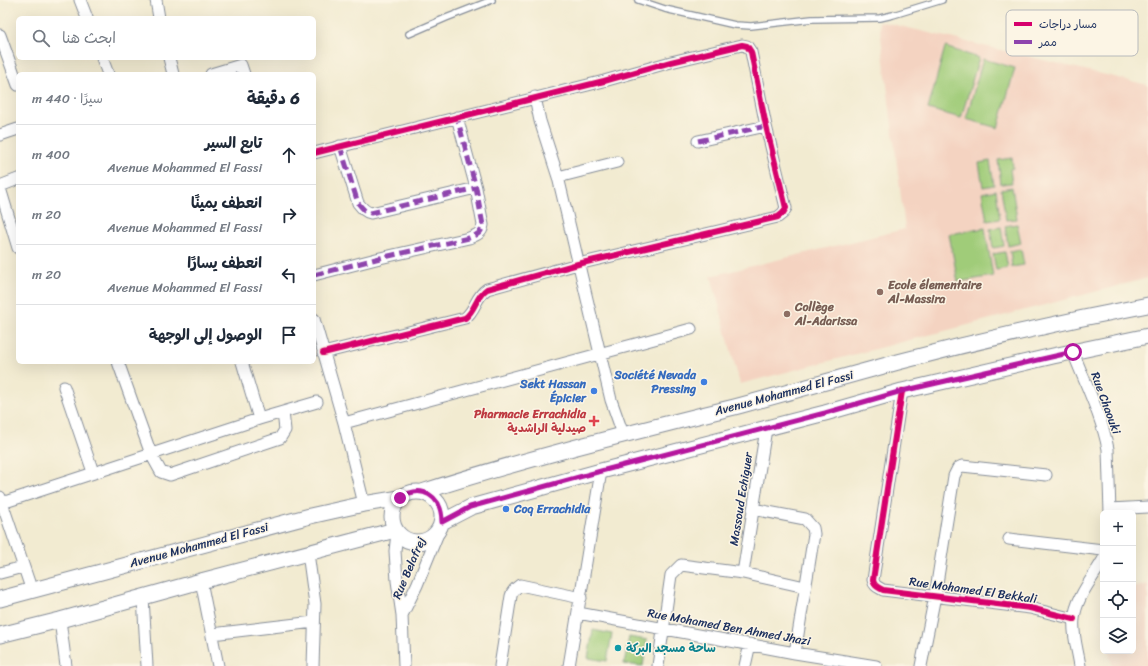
<!DOCTYPE html>
<html lang="ar">
<meta charset="utf-8">
<style>
:root{--surface:#fff;--page:#f6f6f7;--text:#1f2937;--muted:#747a83;--line:#e0e1e3}
body{margin:0;font-family:Sriracha,"Playpen Sans Arabic",sans-serif;background:var(--page);color:var(--text);direction:rtl}
.controls{position:absolute;right:12px;bottom:12px;display:grid;overflow:hidden;border-radius:6px;box-shadow:0 4px 16px #0002}
.controls button{width:36px;height:36px;display:grid;place-items:center;padding:0;border:0;border-bottom:1px solid var(--line);background:var(--surface);color:var(--text);font:20px sans-serif}
.stop{position:absolute;width:12px;height:12px;margin:-9px;border:3px solid #b5179e;border-radius:50%;background:#fff}
.stop.end{background:#b5179e;border-color:#fff;box-shadow:0 1px 4px #0008}
.list{margin:0;padding:0;list-style:none}
h2{display:flex;justify-content:space-between;align-items:center;height:52px;margin:0;padding:0 16px;font-size:17px}
h2 small{font-size:13px;font-weight:400;color:var(--muted)}
.list li{display:grid;grid-template-columns:26px 1fr auto;gap:12px;align-items:center;box-sizing:border-box;height:60px;padding:0 16px;border-top:1px solid var(--line)}
.list b{display:block;font-size:15px;white-space:nowrap}
.list p{margin:0;font-size:13px;white-space:nowrap;color:var(--muted)}
.list em{font-size:13px;font-style:normal;color:var(--muted)}
.icon{flex:none;width:22px;height:22px;fill:none;stroke:currentColor;stroke-width:2;stroke-linecap:round;stroke-linejoin:round}
.map{position:relative;flex:none;width:1148px;height:666px;overflow:hidden;direction:ltr}
.search{position:absolute;background:var(--surface);box-shadow:0 4px 16px #0002;left:16px;top:16px;width:300px;height:44px;display:flex;align-items:center;gap:10px;box-sizing:border-box;padding:0 14px;border-radius:6px;color:var(--muted);font-size:15px}
.panel{position:absolute;background:var(--surface);box-shadow:0 4px 16px #0002;left:16px;top:72px;width:300px;height:292px;border-radius:6px;direction:rtl}
.map>svg:first-child{display:block}
.built{fill:#f4d3c1}
.green{fill:#a0cc79;stroke:#5e7e6c}
.lines{fill:none;stroke-linecap:round;stroke-linejoin:round}
.lane-casing{stroke:#868d98;stroke-width:8}
.street-casing{stroke:#868d98;stroke-width:13}
.secondary-casing{stroke:#868d98;stroke-width:17}
.lane{stroke:#fff;stroke-width:5.5}
.street{stroke:#fff;stroke-width:11}
.secondary{stroke:#fff;stroke-width:15}
.quiet{stroke:#8e44ad;stroke-width:5;stroke-dasharray:10 5;stroke-linecap:butt}
.cycleway-casing{stroke:#fcf5e5;stroke-width:8}
.cycleway{stroke:#d6006c;stroke-width:6}
.route{stroke:#b5179e;stroke-width:5}
.education-dot{fill:#8d6e63;stroke:#fcf5e5;stroke-width:1.5}
.shop-dot{fill:#3f7fe0;stroke:#fcf5e5;stroke-width:1.5}
.health-dot{fill:#e0444e;stroke:#fcf5e5;stroke-width:1.5}
.culture-dot{fill:#0f9aa8;stroke:#fcf5e5;stroke-width:1.5}
.labels{text-anchor:middle;stroke-width:3;stroke-linejoin:round;paint-order:stroke}
.education-label{font-size:12px;font-weight:bold;fill:#785e54;stroke:#fcf5e5;text-anchor:start}
.shop-label{font-size:12px;font-weight:bold;fill:#366cbe;stroke:#fcf5e5;text-anchor:end}
.street-label{font-size:12px;fill:#1b2f5e;stroke:#fcf5e5}
.health-label{font-size:12px;font-weight:bold;fill:#be3a42;stroke:#fcf5e5;text-anchor:end}
.culture-label{font-size:12px;font-weight:bold;fill:#0d838f;stroke:#fcf5e5;text-anchor:start}
.key{fill:#fcf5e5;stroke:#b8babc;stroke-width:1}
.key-label{font-size:11px;fill:#1b2f5e}
</style>
<div class="map">
<svg width="1148" height="666" viewBox="0 0 1148 666">
<rect width="100%" height="100%" fill="#fcf5e5"/>
<filter id="ink" filterUnits="userSpaceOnUse"><feTurbulence type="fractalNoise" baseFrequency=".025" numOctaves="2"/><feDisplacementMap in="SourceGraphic" scale="8" xChannelSelector="R" yChannelSelector="G"/><feConvolveMatrix kernelMatrix="1 2 1 2 8 2 1 2 1" color-interpolation-filters="sRGB"/></filter>
<filter id="wash" filterUnits="userSpaceOnUse"><feTurbulence type="fractalNoise" baseFrequency=".012" numOctaves="4" result="noise"/><feDisplacementMap in="SourceGraphic" scale="16" xChannelSelector="R" yChannelSelector="G"/><feGaussianBlur stdDeviation="0.9" result="paint"/><feColorMatrix in="noise" values="0 0 0 0 0 0 0 0 0 0 0 0 0 0 0 0 0 1.4 0 .05"/><feComposite in="paint" operator="in"/></filter>
<g filter="url(#wash)">
<rect width="100%" height="100%" fill="#f2ebd1"/>
<!-- built -->
<path class="built" d="M879 21 1148 85V278L740 384 711 276 905 229Z
M1148 584V666H1113L1108 651H1133V588Z"/>
<!-- green -->
<path class="green" d="M945 47 979 58 961 118 928 109Z
M983 59 1015 68 998 128 966 119Z
M1012 158 1013 168 1010 169 1012 183 1001 184 998 160Z
M990 161 994 185 983 187 979 163Z
M1012 187 1017 219 1006 220 1001 189Z
M996 190 1000 219 987 221 982 193Z
M1017 224 1021 243 1008 246 1005 226Z
M1001 227 1004 246 993 248 990 229Z
M985 228 993 276 958 282 949 234Z
M1021 249 1024 265 1012 267 1010 251Z
M1005 252 1008 268 996 270 993 254Z
M593 630 612 634 607 661 588 658Z
M629 637 647 640 643 666 624 664Z"/>
</g>
<g filter="url(#ink)">
<g class="lines">
<defs>
<path id="lane" d="M638 0 665 9 735 25 751 26 812 19 880 18 893 15 942 0
M409 34 446 18 492 0"/>
<path id="street" d="M80 0 87 18
M156 0 159 18
M0 35 18 85
M102 58 108 74
M169 58 173 74
M211 74 241 65 244 74
M535 97 540 121 558 177 611 400 623 434
M0 135 18 129
M698 141 766 126
M340 146 358 203C362 208 365 212 371 213L476 188
M314 153 604 81 671 62 742 45 747 46 751 52 766 126 786 208 783 213 778 217 578 264 487 289C475 297 476 310 465 318L323 353
M558 177 617 162
M0 186 18 179
M0 188 18 248
M314 275 380 258 469 238C477 235 482 233 483 225L476 188 457 117
M314 319 344 423 364 504
M1073 352C1085 383 1102 417 1108 449L1110 513
M118 362 151 454 161 472 170 475 280 438 285 430 283 412
M242 362 259 419
M64 387 93 472
M902 391 873 580C874 586 878 587 883 590L1030 608 1074 619
M344 423 691 329
M0 497 32 591
M2 503 259 419 317 402
M753 509 805 519 813 528 814 534 795 653
M1110 509 1148 507
M397 533 395 551 397 581 402 615 404 666
M1009 539 1103 550
M308 553 315 604 313 666
M0 573 23 567
M743 573 766 429
M201 581 218 666
M143 597 147 666
M578 613 795 653 876 666
M402 615 417 585 439 531
M60 620 66 666
M212 634 314 622
M500 666 511 596C512 591 516 588 520 585L581 598
M569 666 601 471
M658 666 671 575 681 565 743 573 805 587
M745 666 750 644
M921 666 935 596 954 476 958 468 962 466 1046 475
M1080 666C1078 651 1072 634 1074 619 1076 597 1093 578 1103 560"/>
<path id="secondary" d="M392 517a25 25 0 1 1 50 0a25 25 0 1 1-50 0Z
M422 492C527 458 635 432 742 405 794 391 846 376 898 362 981 340 1064 321 1148 305
M442 522 471 507 601 471 825 413 902 391 1053 356 1148 336
M0 599 310 516 364 504 400 498
M0 635 60 620 201 581 395 530"/>
</defs>
<!-- lane casing -->
<use href="#lane" class="lane-casing"/>
<!-- street casing -->
<use href="#street" class="street-casing"/>
<!-- secondary casing -->
<use href="#secondary" class="secondary-casing"/>
<!-- lane -->
<use href="#lane" class="lane"/>
<!-- street -->
<use href="#street" class="street"/>
<!-- secondary -->
<use href="#secondary" class="secondary"/>
<!-- quiet -->
<path class="quiet" d="M698 141 766 126
M340 146 358 203C362 208 365 212 371 213L476 188
M314 275 380 258 469 238C477 235 482 233 483 225L476 188 457 117"/>
<defs>
<path id="cycleway" d="M314 153 604 81 671 62 742 45 747 46 751 52 766 126 786 208 783 213 778 217 578 264 487 289C475 297 476 310 465 318L323 353
M902 391 873 580C874 586 878 587 883 590L1030 608 1074 619"/>
</defs>
<!-- cycleway casing -->
<use href="#cycleway" class="cycleway-casing"/>
<!-- cycleway -->
<use href="#cycleway" class="cycleway"/>
</g>
</g>
<g class="lines" filter="url(#ink)">
<!-- route -->
<path class="route" d="M400 498C422 483 442 496 442 522L470 507 601 471 825 413 902 391 1073 352"/>
</g>
<!-- markers -->
<g class="education-dot">
<circle cx="880" cy="292" r="4"/>
<circle cx="787" cy="314" r="4"/>
</g>
<g class="shop-dot">
<circle cx="704" cy="382" r="4"/>
<circle cx="594" cy="391" r="4"/>
<circle cx="506" cy="509" r="4"/>
</g>
<path class="health-dot" d="M592 415h4v4h4v4h-4v4h-4v-4h-4v-4h4z"/>
<circle class="culture-dot" cx="618" cy="648" r="4"/>
<g class="labels">
<!-- education labels -->
<g class="education-label">
<text x="888" y="289">Ecole élementaire<tspan x="888" dy="14">Al-Massira</tspan></text>
<text x="795" y="311">Collège<tspan x="795" dy="14">Al-Adarissa</tspan></text>
</g>
<!-- shop labels -->
<g class="shop-label">
<text x="696" y="379">Société Nevada<tspan x="696" dy="14">Pressing</tspan></text>
<text x="586" y="388">Sekt Hassan<tspan x="586" dy="14">Épicier</tspan></text>
<text x="514" y="513" text-anchor="start">Coq Errachidia</text>
</g>
<!-- street labels -->
<g class="street-label">
<text transform="translate(784 393) rotate(-15)" y="4">Avenue Mohammed El Fassi</text>
<text transform="translate(1106 403) rotate(70)" y="4">Rue Chaouki</text>
<text transform="translate(741 499) rotate(-81)" y="4">Massoud Echiguer</text>
<text transform="translate(199 545) rotate(-15)" y="4">Avenue Mohammed El Fassi</text>
<text transform="translate(409 568) rotate(-67)" y="4">Rue Belafrej</text>
<text transform="translate(973 590) rotate(8)" y="4">Rue Mohamed El Bekkali</text>
<text transform="translate(729 627) rotate(10)" y="4">Rue Mohamed Ben Ahmed Jhazi</text>
</g>
<!-- health labels -->
<g class="health-label">
<text x="586" y="418">Pharmacie Errachidia<tspan x="586" dy="14">صيدلية الراشدية</tspan></text>
</g>
<!-- culture labels -->
<g class="culture-label">
<text x="626" y="652">ساحة مسجد البركة</text>
</g>
</g>
<!-- legend -->
<rect x="1006" y="10" width="132" height="46" rx="6" class="key"/>
<rect x="1014" y="22" width="18" height="4" fill="#d6006c"/>
<rect x="1014" y="40" width="18" height="4" fill="#8e44ad"/>
<g class="key-label">
<text x="1039" y="28">مسار دراجات</text>
<text x="1039" y="46">ممر</text>
</g>
</svg>
<div class="controls">
<button>+</button>
<button>−</button>
<button><svg class="icon" aria-label="locate" viewBox="0 0 24 24"><circle cx="12" cy="12" r="6"/><path d="M12 2v4M12 18v4M2 12h4M18 12h4"/></svg></button>
<button><svg class="icon" aria-label="layers" viewBox="0 0 24 24"><path d="M12 4l9 5-9 5-9-5zM3 14l9 5 9-5"/></svg></button>
</div>
<div class="stop" style="left:1073px;top:352px"></div>
<div class="stop end" style="left:400px;top:498px"></div>
<div class="search"><svg class="icon" aria-label="search" viewBox="0 0 24 24"><circle cx="10" cy="10" r="6"/><path d="M15 15l6 6"/></svg>ابحث هنا</div>
<section class="panel">
<h2>6 دقيقة<small>سيرًا · 440 m</small></h2>
<ul class="list">
<li><svg class="icon" aria-label="ahead" viewBox="0 0 24 24"><path d="M12 20V5M6 11l6-6 6 6"/></svg><div><b>تابع السير</b><p>Avenue Mohammed El Fassi</p></div><em>400 m</em></li>
<li><svg class="icon" aria-label="right" viewBox="0 0 24 24"><path d="M7 20v-9h11M14 6l5 5-5 5"/></svg><div><b>انعطف يمينًا</b><p>Avenue Mohammed El Fassi</p></div><em>20 m</em></li>
<li><svg class="icon" aria-label="left" viewBox="0 0 24 24"><path d="M17 20v-9H6M10 6l-5 5 5 5"/></svg><div><b>انعطف يسارًا</b><p>Avenue Mohammed El Fassi</p></div><em>20 m</em></li>
<li><svg class="icon" aria-label="arrive" viewBox="0 0 24 24"><path d="M6 21V4h12l-3 4 3 4H6"/></svg><div><b>الوصول إلى الوجهة</b></div></li>
</ul>
</section>
</div>
